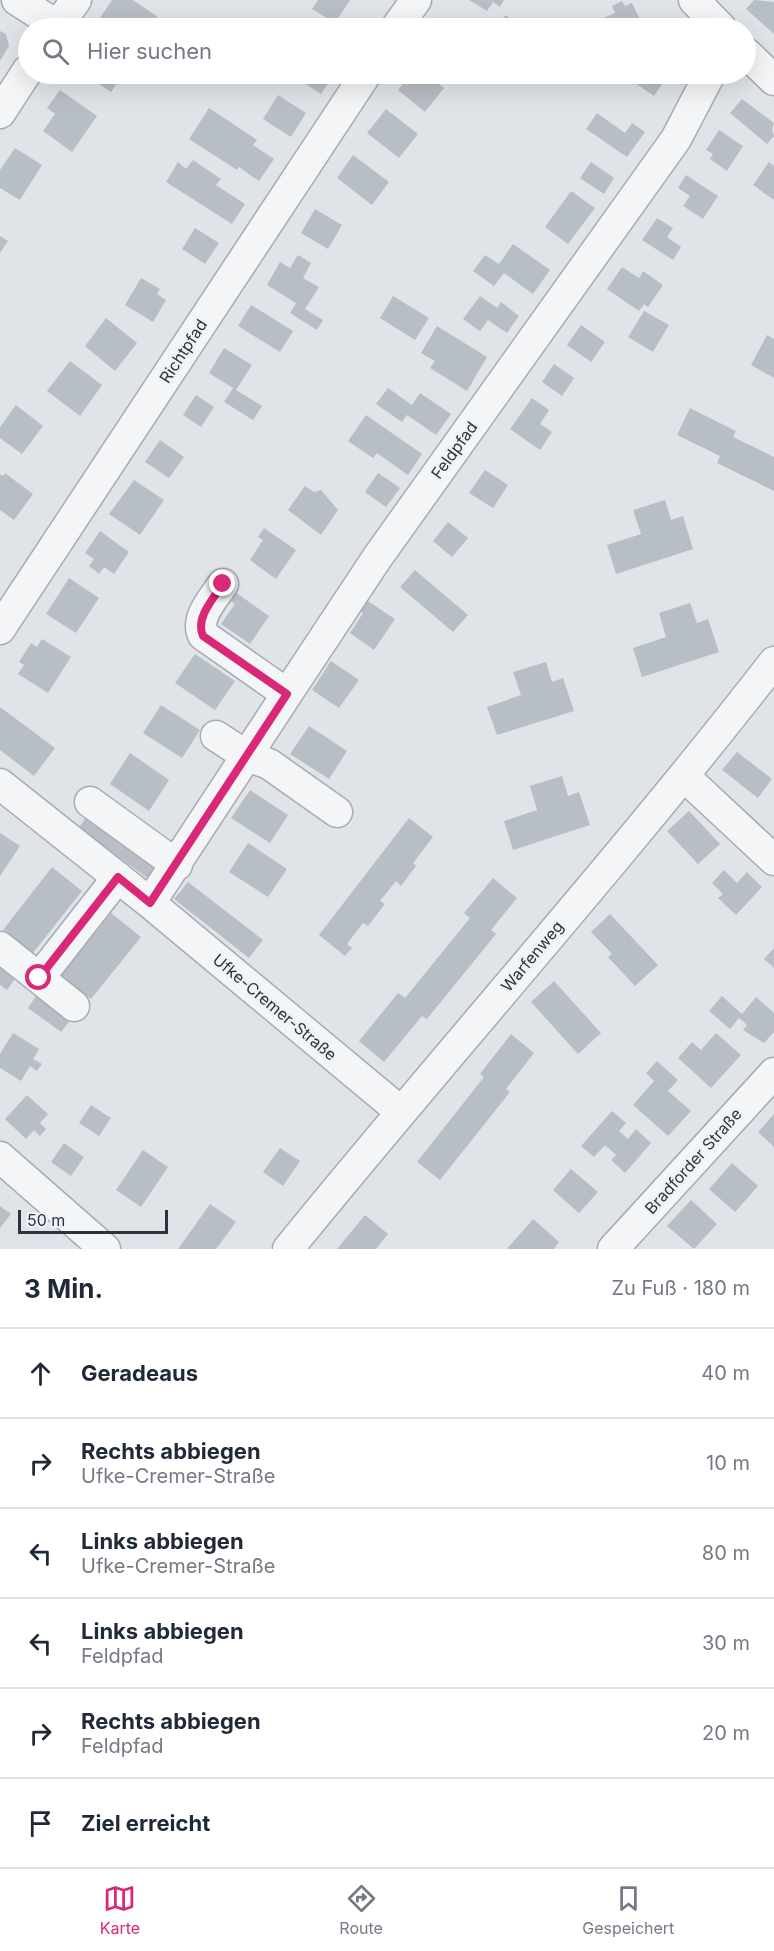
<!DOCTYPE html>
<html lang="de">
<meta charset="utf-8">
<style>
:root{--surface:#fff;--page:#f6f6f7;--text:#1f2937;--muted:#747a83;--line:#e0e1e3;--accent:#db2777}
body{margin:0;font-family:Inter,sans-serif;background:var(--page);color:var(--text)}
.scale{position:absolute;left:18px;bottom:15px;width:150px;box-sizing:border-box;padding-left:6px;border:3px solid #2a333f;border-top:0;font-size:16px;line-height:21px;white-space:nowrap;color:#2a333f;-webkit-text-stroke:4px #f0f3f6;paint-order:stroke}
.stop{position:absolute;width:18px;height:18px;margin:-14px;border:4px solid #db2777;border-radius:50%;background:#fff}
.stop.end{background:#db2777;border-color:#fff;box-shadow:0 2px 6px #0008}
.list{margin:0;padding:0;list-style:none}
h2{display:flex;justify-content:space-between;align-items:center;height:78px;margin:0;padding:0 24px;font-size:26px}
h2 small{font-size:20px;font-weight:400;color:var(--muted)}
.list li{display:grid;grid-template-columns:39px 1fr auto;gap:18px;align-items:center;box-sizing:border-box;height:90px;padding:0 24px;border-top:2px solid var(--line)}
.list b{display:block;font-size:22px;white-space:nowrap}
.list p{margin:0;font-size:20px;white-space:nowrap;color:var(--muted)}
.list em{font-size:20px;font-style:normal;color:var(--muted)}
.icon{flex:none;width:33px;height:33px;fill:none;stroke:currentColor;stroke-width:2;stroke-linecap:round;stroke-linejoin:round}
.map{position:relative;flex:none;width:774px;height:1249px;overflow:hidden}
.search{position:absolute;background:var(--surface);box-shadow:0 6px 24px #0002;left:18px;right:18px;top:18px;height:66px;display:flex;align-items:center;gap:15px;box-sizing:border-box;padding:0 21px;border-radius:33px;color:var(--muted);font-size:22px}
.sheet{height:618px;background:var(--surface)}
nav{display:flex;justify-content:space-around;align-items:center;box-sizing:border-box;height:84px;border-top:2px solid var(--line);background:var(--surface);font-size:16px;color:var(--muted)}
nav a{display:grid;justify-items:center;gap:3px}
nav .on{color:var(--accent)}
.map>svg:first-child{display:block}
.building{fill:#b8bec5}
.lines{fill:none;stroke-linecap:round;stroke-linejoin:round}
.minor-casing{stroke:#a6abb3;stroke-width:33}
.minor{stroke:#f3f5f7;stroke-width:30}
.route{stroke:#db2777;stroke-width:8}
.labels{text-anchor:middle;stroke-width:6;stroke-linejoin:round;paint-order:stroke}
.street-label{font-size:16px;fill:#2a333f;stroke:#f0f3f6}
</style>
<div class="map">
<svg width="774" height="1249" viewBox="0 0 774 1249">
<rect width="100%" height="100%" fill="#e0e4e9"/>
<!-- building -->
<path class="building" d="M112 0H133L158 17 150 28H116L100 18Z
M318 0H350L335 23 312 9Z
M469 0H504L500 7 493 2 487 11Z
M754 0 774 2V34L746 9Z
M622 1 625 6 632 3 644 28H599L596 21 615 13 612 6Z
M506 15 520 28H494Z
M0 31 6 34 9 46 0 61Z
M84 74H123L111 92Z
M297 74H334L321 94 295 77Z
M411 74H426L444 88 425 112 398 90Z
M633 74H669L654 96 629 79Z
M60 90 97 116 72 152 43 131 55 114 47 108Z
M278 95 306 113 291 137 263 119Z
M742 99 774 123 772 130 774 136 767 144 730 113Z
M209 108 257 140 253 145 274 159 259 181 239 167 237 170 189 139Z
M386 109 418 134 399 158 367 133Z
M597 113 625 133 632 123 645 132 627 157 586 129Z
M719 130 743 146 727 171 710 159 713 154 706 150Z
M15 148 42 165 20 200 0 188V170Z
M353 155 389 182 372 205 337 178Z
M193 160 221 179 216 185 245 204 232 224 166 182 178 162 186 169Z
M591 162 614 178 604 194 580 178Z
M769 162 774 166V200L753 185Z
M686 175 718 196 703 219 683 206 690 196 678 188Z
M571 191 595 208 568 244 545 227Z
M315 209 342 225 328 249 301 233Z
M657 218 673 228 667 237 681 247 673 260 642 240Z
M195 228 219 243 205 264 182 249Z
M0 236 8 241 0 253Z
M513 244 550 270 533 294 504 273 494 286 473 271 485 255 499 264Z
M298 255 311 263 303 278 319 287 305 309 323 320 317 330 290 313 296 303 267 285 280 262 290 268Z
M622 267 639 278 643 271 663 285 648 307 644 304 639 311 607 289Z
M141 278 160 289 157 294 166 300 153 322 125 305Z
M393 296 429 318 415 340 380 318Z
M480 296 497 308 501 302 519 316 507 333 488 320 480 331 463 319Z
M251 305 293 331 280 352 238 326Z
M644 311 669 325 653 352 628 337Z
M106 318 137 343 115 371 85 346Z
M581 325 605 342 591 362 567 345Z
M437 326 487 357 467 391 430 368 435 361 421 353Z
M767 335 774 339V378L751 365Z
M224 348 252 365 236 390 262 406 253 420 224 402 233 388 209 373Z
M70 361 102 385 80 416 47 391Z
M554 364 574 378 562 396 542 382Z
M388 388 412 405 420 393 451 414 436 435 407 415 402 422 376 404Z
M196 395 214 407 201 427 183 415Z
M532 398 549 410 540 424 552 432 540 450 510 429Z
M16 405 43 426 22 454 0 438V427Z
M690 408 736 431 733 437 774 457V491L717 463 720 456 677 435Z
M366 415 422 454 408 475 377 453 373 458 348 441Z
M160 440 184 457 169 478 145 462Z
M485 470 508 485 493 508 469 493Z
M5 473 33 494 14 520 0 510V474L3 476Z
M378 473 400 488 386 507 365 492Z
M134 480 164 500 140 535 109 514Z
M305 486 314 492 321 490 338 510 321 535 288 510Z
M665 500 671 520 683 516 693 549 616 574 607 545 641 534 633 510Z
M448 522 468 538 452 557 433 541Z
M264 528 296 550 276 579 250 560 263 540 258 537Z
M100 531 129 552 114 574 104 567 99 574 89 566 94 559 85 553Z
M415 570 468 615 453 632 400 587Z
M69 578 99 598 76 633 46 614Z
M235 592 269 616 250 644 221 624 235 604 229 600Z
M366 600 395 619 374 650 350 633 363 613 359 610Z
M690 603 697 623 708 619 719 652 642 677 633 648 666 637 659 613Z
M42 639 71 657 48 693 18 674 24 665 19 662 31 643 37 647Z
M195 654 235 681 215 710 175 683Z
M331 661 359 680 339 708 312 690Z
M546 662 552 682 563 678 574 711 497 735 487 707 521 695 513 672Z
M161 705 200 730 182 758 143 733Z
M0 707 55 748 34 776 0 750Z
M309 726 347 751 329 779 290 754Z
M737 752 772 779 758 798 722 770Z
M130 753 169 780 149 811 110 784Z
M562 776 568 796 579 792 590 825 513 850 504 821 537 810 530 786Z
M250 790 288 815 270 843 231 818Z
M689 811 720 844 698 864 667 831Z
M89 812 160 863 149 879 79 828Z
M409 818 433 837 413 863 416 866 401 886 396 881 380 901 385 904 368 926 363 923 347 944 352 948 345 956 319 935Z
M0 833 20 846 0 876Z
M248 843 287 869 268 897 229 872Z
M52 867 82 891 33 953 3 930Z
M724 870 737 883 747 872 762 887 736 915 718 898 723 894 712 883Z
M493 878 517 898 491 930 496 934 427 1019 422 1016 384 1062 359 1041 398 993 405 998 470 918 464 913Z
M188 882 263 940 249 958 174 899Z
M111 913 141 937 91 999 61 975Z
M610 914 658 965 635 986 608 957 612 954 591 932Z
M774 948V968L764 959Z
M0 963 17 976 7 990 0 985Z
M554 981 601 1033 578 1054 531 1002Z
M38 993 72 1018 61 1032 28 1008Z
M722 996 742 1014 756 997 774 1013V1032L764 1043 743 1030 747 1025 739 1018 730 1029 709 1011Z
M13 1033 39 1049 33 1059 42 1064 37 1071 30 1066 21 1081 0 1068V1054Z
M716 1033 741 1055 711 1088 678 1058 692 1042 701 1050Z
M511 1034 534 1053 506 1089 510 1092 440 1180 417 1162 484 1077 480 1074Z
M657 1061 678 1080 668 1091 691 1111 668 1136 633 1105 654 1081 646 1073Z
M27 1095 48 1114 40 1123 46 1129 40 1136 34 1130 26 1139 5 1119Z
M91 1105 111 1118 99 1136 79 1123Z
M612 1111 626 1123 619 1131 628 1139 636 1129 651 1143 625 1173 611 1160 616 1155 605 1145 594 1157 581 1146Z
M774 1114V1147L758 1132Z
M64 1143 84 1157 71 1176 51 1162Z
M280 1148 300 1161 283 1186 263 1172Z
M143 1150 168 1167 141 1207 116 1190Z
M732 1163 758 1186 735 1212 709 1189Z
M571 1169 598 1192 579 1213 553 1190Z
M691 1200 717 1224 694 1249 667 1226Z
M210 1204 236 1222 216 1249H178Z
M0 1206 11 1214 0 1228Z
M365 1215 388 1234 376 1249H337Z
M533 1219 559 1242 554 1249H507Z"/>
<g class="lines">
<defs>
<path id="minor" d="M17 0 58 26
M694 0 721 28
M56 28 76 0
M396 28 416 0
M746 53 774 80
M0 113 28 70
M223 584C213 599 195 618 203 635L287 694 377 558 676 139 710 74
M0 629 366 74
M216 736 247 756 269 764 337 812
M685 777 774 860
M0 784 150 903 400 1111
M90 802 177 865
M150 903 287 694
M0 947 74 1006
M39 978 118 877
M0 1157 105 1249
M288 1249C448 1052 618 863 774 662
M613 1249 774 1073"/>
</defs>
<!-- minor casing -->
<use href="#minor" class="minor-casing"/>
<!-- minor -->
<use href="#minor" class="minor"/>
</g>
<g class="lines">
<!-- route -->
<path class="route" d="M39 978 118 877 150 903 287 694 203 636C195 618 213 599 223 584"/>
</g>
<g class="labels">
<!-- street labels -->
<g class="street-label">
<text transform="translate(183 351) rotate(-57)" y="6">Richtpfad</text>
<text transform="translate(454 450) rotate(-54)" y="6">Feldpfad</text>
<text transform="translate(532 956) rotate(-50)" y="6">Warfenweg</text>
<text transform="translate(275 1007) rotate(40)" y="6">Ufke-Cremer-Straße</text>
<text transform="translate(693 1161) rotate(-48)" y="6">Bradforder Straße</text>
</g>
</g>
</svg>
<div class="scale">50 m</div>
<div class="stop" style="left:39px;top:978px"></div>
<div class="stop end" style="left:223px;top:584px"></div>
<div class="search"><svg class="icon" aria-label="search" viewBox="0 0 24 24"><circle cx="10" cy="10" r="6"/><path d="M15 15l6 6"/></svg>Hier suchen</div>
</div>
<section class="sheet">
<h2>3 Min.<small>Zu Fuß · 180 m</small></h2>
<ul class="list">
<li><svg class="icon" aria-label="ahead" viewBox="0 0 24 24"><path d="M12 20V5M6 11l6-6 6 6"/></svg><div><b>Geradeaus</b></div><em>40 m</em></li>
<li><svg class="icon" aria-label="right" viewBox="0 0 24 24"><path d="M7 20v-9h11M14 6l5 5-5 5"/></svg><div><b>Rechts abbiegen</b><p>Ufke-Cremer-Straße</p></div><em>10 m</em></li>
<li><svg class="icon" aria-label="left" viewBox="0 0 24 24"><path d="M17 20v-9H6M10 6l-5 5 5 5"/></svg><div><b>Links abbiegen</b><p>Ufke-Cremer-Straße</p></div><em>80 m</em></li>
<li><svg class="icon" aria-label="left" viewBox="0 0 24 24"><path d="M17 20v-9H6M10 6l-5 5 5 5"/></svg><div><b>Links abbiegen</b><p>Feldpfad</p></div><em>30 m</em></li>
<li><svg class="icon" aria-label="right" viewBox="0 0 24 24"><path d="M7 20v-9h11M14 6l5 5-5 5"/></svg><div><b>Rechts abbiegen</b><p>Feldpfad</p></div><em>20 m</em></li>
<li><svg class="icon" aria-label="arrive" viewBox="0 0 24 24"><path d="M6 21V4h12l-3 4 3 4H6"/></svg><div><b>Ziel erreicht</b></div></li>
</ul>
</section>
<nav>
<a class="on"><svg class="icon" aria-label="map" viewBox="0 0 24 24"><path d="M3 6l6-2 6 2 6-2v14l-6 2-6-2-6 2zM9 4v14M15 6v14"/></svg>Karte</a>
<a><svg class="icon" aria-label="directions" viewBox="0 0 24 24"><path d="M12 3l9 9-9 9-9-9zM9 14v-3h6M13 9l2 2-2 2"/></svg>Route</a>
<a><svg class="icon" aria-label="saved" viewBox="0 0 24 24"><path d="M7 4h10v16l-5-4-5 4z"/></svg>Gespeichert</a>
</nav>
